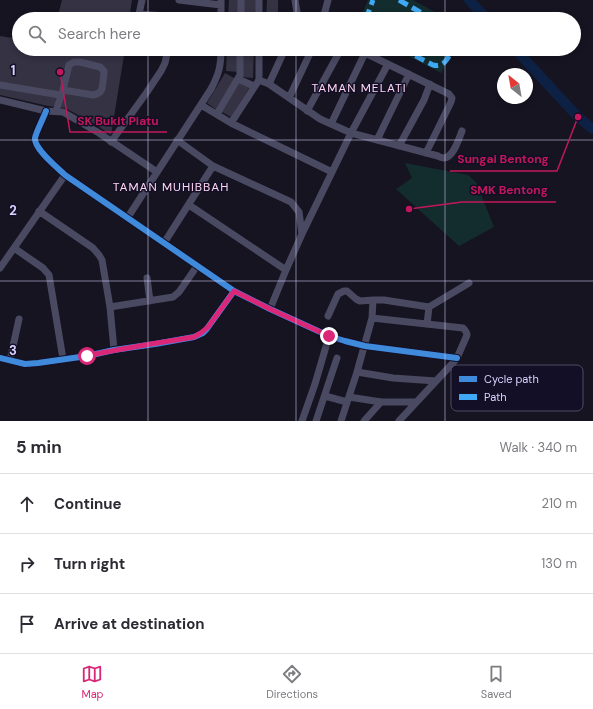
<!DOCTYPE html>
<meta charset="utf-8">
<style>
:root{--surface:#fff;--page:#f2f2f3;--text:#2b2b33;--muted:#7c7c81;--line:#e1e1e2;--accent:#db2777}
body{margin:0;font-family:"DM Sans",sans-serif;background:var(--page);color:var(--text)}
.compass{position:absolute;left:497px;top:68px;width:36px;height:36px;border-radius:50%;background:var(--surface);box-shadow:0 2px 6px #0003;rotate:329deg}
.stop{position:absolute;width:12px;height:12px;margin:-9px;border:3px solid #db2777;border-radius:50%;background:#fff}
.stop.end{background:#db2777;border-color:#fff;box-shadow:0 1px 4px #0008}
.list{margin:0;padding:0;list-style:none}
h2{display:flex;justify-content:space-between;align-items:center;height:52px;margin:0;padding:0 16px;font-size:17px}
h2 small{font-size:13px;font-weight:400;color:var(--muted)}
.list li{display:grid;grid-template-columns:26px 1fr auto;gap:12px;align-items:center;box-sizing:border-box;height:60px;padding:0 16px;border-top:1px solid var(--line)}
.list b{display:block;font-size:15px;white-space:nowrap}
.list em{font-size:13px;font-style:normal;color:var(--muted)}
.icon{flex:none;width:22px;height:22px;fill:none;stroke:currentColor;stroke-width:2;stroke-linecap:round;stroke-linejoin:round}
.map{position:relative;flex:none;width:593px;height:421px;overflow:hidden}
.search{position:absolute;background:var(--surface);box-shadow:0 2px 6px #0003;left:12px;right:12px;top:12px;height:44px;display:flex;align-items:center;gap:10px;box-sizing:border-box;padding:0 14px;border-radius:22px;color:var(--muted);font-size:15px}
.sheet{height:232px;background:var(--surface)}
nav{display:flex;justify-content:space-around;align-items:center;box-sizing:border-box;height:56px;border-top:1px solid var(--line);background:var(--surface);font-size:11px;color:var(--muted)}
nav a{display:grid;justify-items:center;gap:2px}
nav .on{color:var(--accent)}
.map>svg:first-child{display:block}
.green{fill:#132c2d}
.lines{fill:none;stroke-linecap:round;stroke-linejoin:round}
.river{stroke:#0d2144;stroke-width:10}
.building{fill:#343243}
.minor{stroke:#4a4962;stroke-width:7}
.quiet{stroke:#3fa9f5;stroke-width:5;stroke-dasharray:10 5;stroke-linecap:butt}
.cycleway-casing{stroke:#130f26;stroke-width:8}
.cycleway{stroke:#408adc;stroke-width:6}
.route{stroke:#db2777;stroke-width:5}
.grid{fill:none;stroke:#d9d4ff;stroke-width:1;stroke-opacity:0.55}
.labels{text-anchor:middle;stroke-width:3;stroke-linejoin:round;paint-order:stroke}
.neighbourhood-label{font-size:12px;letter-spacing:1px;fill:#ffd6f0;stroke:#130f26}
.key{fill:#130f26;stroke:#4e4a67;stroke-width:1}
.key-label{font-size:11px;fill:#d9d4ff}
.grid-label{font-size:13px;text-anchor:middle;font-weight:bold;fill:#d9d4ff;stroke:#130f26;stroke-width:3;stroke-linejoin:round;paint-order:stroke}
.leader{fill:none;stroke:#c2185b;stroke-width:1.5}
.callout-dot{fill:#c2185b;stroke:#130f26;stroke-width:1.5}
.callout-label{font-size:12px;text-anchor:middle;font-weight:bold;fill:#c2185b;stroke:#130f26;stroke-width:3;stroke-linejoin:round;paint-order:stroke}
</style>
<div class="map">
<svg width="593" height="421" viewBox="0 0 593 421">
<rect width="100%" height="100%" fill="#161421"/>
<!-- green -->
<path class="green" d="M368 0H413L448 19H360Z
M395 49H456L441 73Z
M405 163 468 175 476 182 494 227 459 246 396 189 412 178Z"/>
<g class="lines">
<!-- river -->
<path class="river" d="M469 0 487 19
M515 49 578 117 593 129"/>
</g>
<!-- building -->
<path class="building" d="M62 0H132L129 19H57Z
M229 0H239V19H228Z
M243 0H256V19H243Z
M267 0H278V19H266Z
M0 36 19 39V49H125L111 135 93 123 65 108 48 106 0 95Z
M227 49H239L238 72 226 71Z
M242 49H254L253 78 241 77Z
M225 73 236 79 217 110 207 103Z
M239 81 250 87 231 117 220 111Z"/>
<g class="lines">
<!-- minor -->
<path class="minor" d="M179 0 221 5
M259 0V19
M295 0 298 19
M139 14 203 19
M138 19 142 0
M221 19V0
M241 19V0
M323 19 328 0
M357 49 449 94 452 98 451 102 426 153
M238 79 254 86
M259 80 269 84 320 119 351 133 438 156C439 157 443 158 444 158 454 157 459 138 462 131
M269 84 285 49
M0 85 60 95
M289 98 312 49
M0 100 46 111 63 112 99 133 157 172
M201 105 231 123 332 172
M46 111C44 117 36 132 35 138 34 149 57 167 65 175L234 291 270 309 329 336 345 341 365 346 457 358
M56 111 63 90 93 95 97 94 100 92 102 89 104 74V71L100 67 80 62H74L69 65 63 90
M307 111 341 49
M217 114 240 75V49
M231 123 259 80V49
M331 124 365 53
M177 140 213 166 291 202 299 212 302 234 286 270 270 309
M377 140 409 74
M111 142 147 92 161 71 165 63 168 49
M399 146 424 100 430 84
M189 205 286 270
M39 211 93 248 99 255 102 260 110 307 114 350
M128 217 211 89C219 74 221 66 221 49
M302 234 351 133 388 64
M164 243 213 166
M14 248 43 268 49 275 63 359
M0 268 65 175
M147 278 150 301
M110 307 173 297 179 292 197 266
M328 316 338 294 344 291H347L356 299 360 301 373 300H384L429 307 469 283
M372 318 463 328C465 330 467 332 467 335L457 358 451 365 399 421
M427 324 429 307
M0 358 25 364 38 363 87 356 114 350 155 344 194 337 203 333 206 330 234 291
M10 360 19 319
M357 372 393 378 436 381
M325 396 347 402
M349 397 381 402H416
M302 421 315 384 329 336
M316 421 337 358
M341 421 357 372 372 318 373 300
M364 421 381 402"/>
<!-- quiet -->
<path class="quiet" d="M399 0 432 19
M366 19 373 0
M402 49 433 65C445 68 448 57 453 49
M365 53 367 49"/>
<defs>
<path id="cycleway" d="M46 111C44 117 36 132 35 138 34 149 57 167 65 175L234 291 270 309 329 336 345 341 365 346 457 358
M0 358 25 364 38 363 87 356 114 350 155 344 194 337 203 333 206 330 234 291"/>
</defs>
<!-- cycleway casing -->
<use href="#cycleway" class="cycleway-casing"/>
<!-- cycleway -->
<use href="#cycleway" class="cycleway"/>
</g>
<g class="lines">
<!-- route -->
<path class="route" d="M87 356C122 348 158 343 194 337 200 334 203 332 208 327L234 291 270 309 329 336"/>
</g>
<!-- grid -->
<path class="grid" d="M148 0V19M296 0V19M445 0V19M148 49V421M296 49V421M445 49V421M0 140H593M0 281H593"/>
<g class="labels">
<!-- neighbourhood labels -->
<g class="neighbourhood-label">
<text x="359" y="92">TAMAN MELATI</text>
<text x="171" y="191">TAMAN MUHIBBAH</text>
</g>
</g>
<!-- legend -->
<rect x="451" y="365" width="132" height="46" rx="6" class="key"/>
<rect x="459" y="376" width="18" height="6" fill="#408adc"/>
<rect x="459" y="394" width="18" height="6" fill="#3fa9f5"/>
<g class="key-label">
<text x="484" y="383">Cycle path</text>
<text x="484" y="401">Path</text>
</g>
<g class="grid-label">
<text x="13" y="75">1</text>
<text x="13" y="215">2</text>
<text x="13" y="355">3</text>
</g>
<!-- callouts -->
<path class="leader" d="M60 72L70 132H167M578 117L557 171H450M409 209L462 202H556"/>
<g class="callout-dot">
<circle cx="60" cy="72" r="4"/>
<circle cx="578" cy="117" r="4"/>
<circle cx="409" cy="209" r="4"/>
</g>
<g class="callout-label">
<text x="118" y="125">SK Bukit Piatu</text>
<text x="503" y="163">Sungai Bentong</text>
<text x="509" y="194">SMK Bentong</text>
</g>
</svg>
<svg class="compass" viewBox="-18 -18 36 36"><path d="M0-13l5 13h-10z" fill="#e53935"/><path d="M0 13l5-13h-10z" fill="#7c7c81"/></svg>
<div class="stop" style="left:87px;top:356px"></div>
<div class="stop end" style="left:329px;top:336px"></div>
<div class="search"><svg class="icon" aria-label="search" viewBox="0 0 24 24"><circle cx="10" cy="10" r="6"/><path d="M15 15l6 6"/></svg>Search here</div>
</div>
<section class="sheet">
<h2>5 min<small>Walk · 340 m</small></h2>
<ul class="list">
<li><svg class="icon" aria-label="ahead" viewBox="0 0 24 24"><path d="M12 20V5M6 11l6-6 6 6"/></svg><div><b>Continue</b></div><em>210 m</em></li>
<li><svg class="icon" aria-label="right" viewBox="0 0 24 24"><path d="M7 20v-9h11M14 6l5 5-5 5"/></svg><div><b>Turn right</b></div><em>130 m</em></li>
<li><svg class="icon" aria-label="arrive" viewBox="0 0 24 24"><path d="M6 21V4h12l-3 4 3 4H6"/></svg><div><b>Arrive at destination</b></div></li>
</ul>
</section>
<nav>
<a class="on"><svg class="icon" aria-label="map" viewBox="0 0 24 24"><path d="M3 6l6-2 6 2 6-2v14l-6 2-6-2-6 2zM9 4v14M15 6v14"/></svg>Map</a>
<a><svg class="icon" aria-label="directions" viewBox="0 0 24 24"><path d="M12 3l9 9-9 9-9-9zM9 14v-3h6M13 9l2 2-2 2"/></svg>Directions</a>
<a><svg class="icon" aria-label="saved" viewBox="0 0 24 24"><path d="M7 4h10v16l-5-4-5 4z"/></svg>Saved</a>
</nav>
